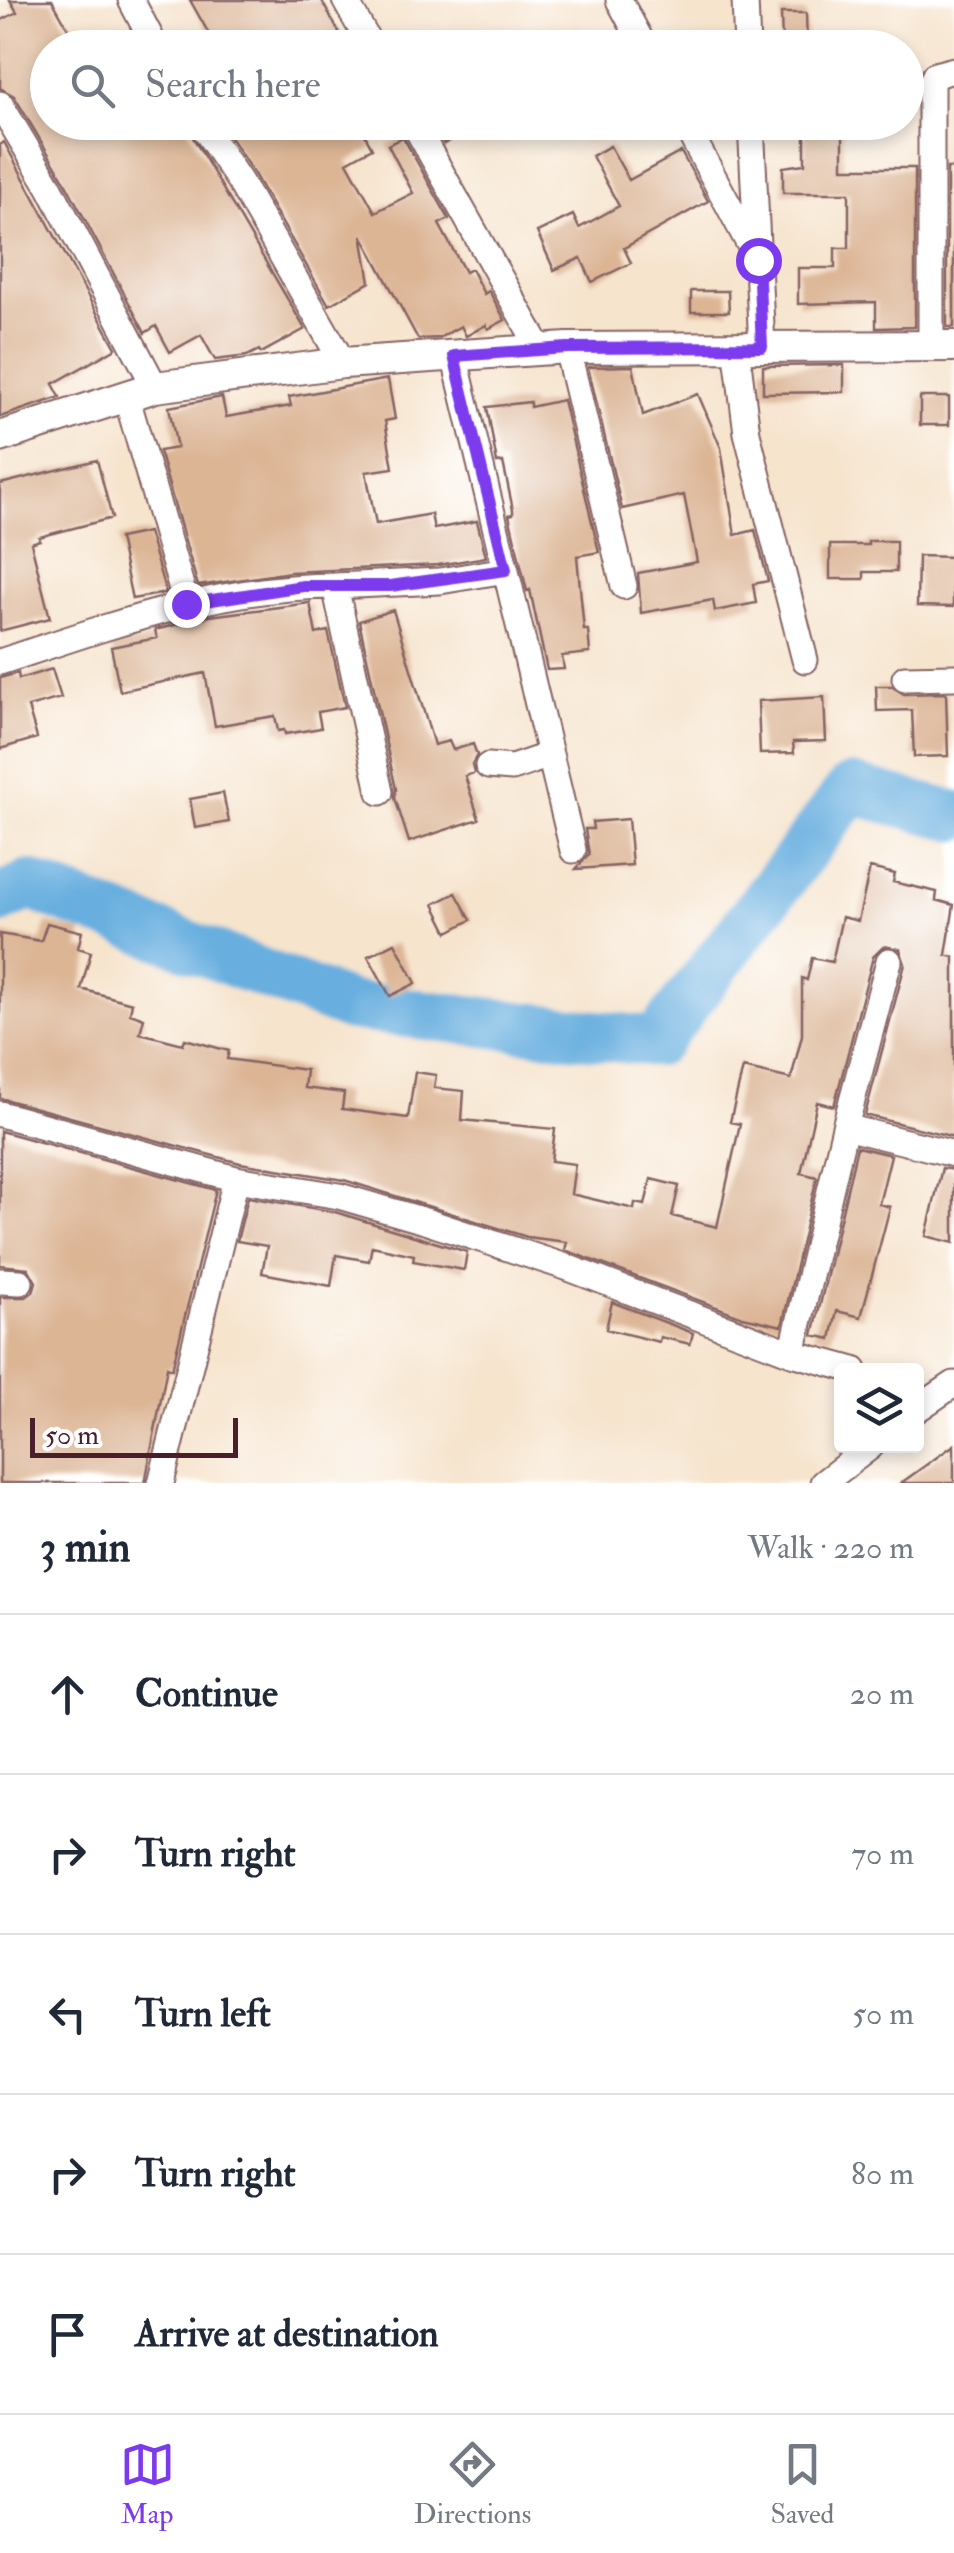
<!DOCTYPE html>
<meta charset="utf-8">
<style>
:root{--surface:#fff;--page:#f2f2f3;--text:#1f2937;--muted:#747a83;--line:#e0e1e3;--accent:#7c3aed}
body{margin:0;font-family:"IM FELL Double Pica",serif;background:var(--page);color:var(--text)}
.controls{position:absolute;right:30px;bottom:30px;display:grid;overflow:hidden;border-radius:10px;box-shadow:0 5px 15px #0003}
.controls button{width:90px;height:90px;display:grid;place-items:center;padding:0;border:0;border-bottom:2px solid var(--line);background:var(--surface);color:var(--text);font:50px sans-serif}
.scale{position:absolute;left:30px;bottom:25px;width:208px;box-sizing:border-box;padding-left:10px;border:5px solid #4a1f2b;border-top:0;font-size:28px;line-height:35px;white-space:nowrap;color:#4a1f2b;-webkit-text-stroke:8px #fff;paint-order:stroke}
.stop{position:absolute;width:30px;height:30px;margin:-22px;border:8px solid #7c3aed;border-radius:50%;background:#fff}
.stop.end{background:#7c3aed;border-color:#fff;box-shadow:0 2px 10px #0008}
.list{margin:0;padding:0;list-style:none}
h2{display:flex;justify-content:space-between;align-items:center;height:130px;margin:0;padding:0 40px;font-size:42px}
h2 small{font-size:32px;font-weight:400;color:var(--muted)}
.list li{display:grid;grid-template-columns:65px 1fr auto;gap:30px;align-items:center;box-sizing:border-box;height:160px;padding:0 40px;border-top:2px solid var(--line)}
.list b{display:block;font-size:38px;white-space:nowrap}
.list em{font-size:32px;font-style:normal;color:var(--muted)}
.icon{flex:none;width:55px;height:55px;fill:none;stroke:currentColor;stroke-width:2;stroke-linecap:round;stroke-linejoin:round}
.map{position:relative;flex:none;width:954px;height:1483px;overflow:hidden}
.search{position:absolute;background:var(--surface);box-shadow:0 5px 15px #0003;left:30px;right:30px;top:30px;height:110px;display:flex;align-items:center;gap:25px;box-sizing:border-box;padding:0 35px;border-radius:55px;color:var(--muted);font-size:38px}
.sheet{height:930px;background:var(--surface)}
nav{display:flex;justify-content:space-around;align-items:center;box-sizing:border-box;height:140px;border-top:2px solid var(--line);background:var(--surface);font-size:28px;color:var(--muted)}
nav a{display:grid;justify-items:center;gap:5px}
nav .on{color:var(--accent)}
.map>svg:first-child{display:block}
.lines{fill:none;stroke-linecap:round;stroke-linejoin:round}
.river{stroke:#67afdf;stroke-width:50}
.building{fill:#dcb595}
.minor-casing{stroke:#866464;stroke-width:29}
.tertiary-casing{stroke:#866464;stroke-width:34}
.minor{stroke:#fff;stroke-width:25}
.tertiary{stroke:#fff;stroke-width:30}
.route{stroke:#7c3aed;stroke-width:12}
</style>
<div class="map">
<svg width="954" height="1483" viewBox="0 0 954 1483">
<rect width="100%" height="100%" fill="#fff"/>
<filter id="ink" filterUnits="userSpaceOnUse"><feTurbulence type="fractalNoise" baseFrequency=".01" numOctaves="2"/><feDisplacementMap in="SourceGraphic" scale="20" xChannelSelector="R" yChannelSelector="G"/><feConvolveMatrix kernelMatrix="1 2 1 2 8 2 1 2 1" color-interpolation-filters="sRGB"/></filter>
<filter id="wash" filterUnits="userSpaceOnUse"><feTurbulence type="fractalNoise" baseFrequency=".0048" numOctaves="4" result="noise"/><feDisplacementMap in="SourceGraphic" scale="40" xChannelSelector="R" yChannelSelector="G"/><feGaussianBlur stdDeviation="2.25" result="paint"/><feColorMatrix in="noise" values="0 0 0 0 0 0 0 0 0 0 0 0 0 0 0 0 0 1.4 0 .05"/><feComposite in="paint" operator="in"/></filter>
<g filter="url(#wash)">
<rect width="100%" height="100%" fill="#f6e4cd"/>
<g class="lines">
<!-- river -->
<path class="river" d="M0 899 29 885 349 1006 656 1042 851 789 954 816"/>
</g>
<g id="blocks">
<!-- building -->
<path class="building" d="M10 0H52L79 48H48V122H184L305 329 261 353 259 350 247 356 215 360 201 335 170 352 156 326 145 333 63 178 14 96 0 88V21L17 12Z
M190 0H321L348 48H217Z
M781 13H806L807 45H782Z
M220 122H358L372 148 347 162 375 212 413 193 388 145 403 137 449 219 439 224 465 272 471 269 484 294 489 291 505 320 488 329 486 325 466 336 461 326 439 338 418 339 362 235 370 282 329 305 254 174Z
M432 122H482L444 144Z
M805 126 843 128V168H915V327L876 328V302L798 304V268H835V248H849V193H783V167L805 164Z
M4 142 116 348 53 384 60 397 0 417V145Z
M610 146 629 180 681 152 708 201 624 248 631 263 592 282 581 258 554 270 537 232 573 215 579 228 619 206 592 156Z
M947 168H954V327H947Z
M691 291H728L729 312H691Z
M844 365V392L763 393V366Z
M633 366 643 415 698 394 721 448 735 535 755 530 768 581 753 584 756 603 715 611 713 600 641 613 638 573 697 562 684 495 622 509 588 367Z
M388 379 395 419 385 421 393 468 366 472 376 524 431 514 434 529 477 521 486 557 438 565 290 572 198 586 159 451 177 448 169 407 222 397 226 417 291 406 289 397Z
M920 397H949V425H920Z
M563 400 599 552 577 556 584 630H588L590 653 562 656 564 669 547 670 530 590 527 591 509 515 513 514V510L503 462 497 463 487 407 530 402V407Z
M97 460 112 518 39 537 40 540 31 543 50 618 0 631V484Z
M148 532 166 593 132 599 119 538Z
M868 541H896V572H864V579H830V545H868Z
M918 556 953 557V607L917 606Z
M310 603 316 634 328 631 345 707 318 712 321 728 285 734 284 730 278 731 275 716 215 726 205 673 120 691 111 647 157 638 155 630 210 616Z
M393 610 434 745 449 741 453 750 473 744 477 755 472 764 474 773 465 776 479 819 409 842 395 798 396 789 359 621Z
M52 669 61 698 28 707 37 738 0 749V678L18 673 19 679Z
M876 686H891L904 694 946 693 948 756 914 757 912 710 877 711Z
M824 697 826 741 793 742 794 753 760 754 758 701Z
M223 793 229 822 195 828 190 799Z
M628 819 632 865 576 869 589 854 585 829H593L592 822Z
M870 868 895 874 893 882 937 892 936 900 954 905 946 955 954 957V1137L865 1115 905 964 900 949 884 946 873 957 834 1106 817 1102 801 1173 817 1177 782 1326 743 1317 565 1250 567 1242 527 1237 344 1180 240 1163 0 1098V934L41 941 47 923 82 932 78 948 91 952 81 989 132 1003 130 1013 144 1018 140 1033 183 1044 185 1039 229 1051 227 1059 306 1070 304 1088 344 1093 342 1109 408 1118 415 1072 436 1075 434 1088 464 1091 462 1120 555 1129 551 1161 575 1164 571 1194 634 1209 635 1203 645 1205 651 1179 679 1186 672 1216 717 1227 740 1124 730 1122 743 1068 791 1079 802 1035V978L807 980 812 958 832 962 842 917 858 921Z
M456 893 471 920 448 932 434 904Z
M395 943 416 983 390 996 368 956Z
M0 1131 216 1190 172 1369 167 1367 145 1483H0V1297H26L33 1292 36 1282 28 1268 0 1265Z
M857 1147 891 1155 879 1204 890 1207 861 1317 837 1311 831 1339 813 1335Z
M942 1168 954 1170V1243L926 1236Z
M248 1197 335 1212 467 1252 464 1270 413 1261 414 1255 372 1246 369 1261 336 1255 331 1286 262 1273 267 1246 237 1241Z
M612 1302 693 1333 690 1344 660 1337 659 1342 606 1329Z
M954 1445V1483H901Z"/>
</g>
</g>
<g filter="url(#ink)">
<use href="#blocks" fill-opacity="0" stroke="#866464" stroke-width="2.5"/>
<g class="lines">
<defs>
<path id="minor" d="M131 0 156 48
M345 0 372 48
M619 0 645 48
M745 0 747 48
M0 104 49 186 155 387
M200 122 240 182 343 363
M413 122 540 349
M684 122 753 251
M751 122 762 347
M931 345V84L935 75 954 70
M736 346 747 433 805 660
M567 348 624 586
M454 355 573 850
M126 395 186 603
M335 586 440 581 506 570
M0 662C109 626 218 586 335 586L380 792
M905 678 954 677
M488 766 512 768 550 755
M0 1114 236 1179 339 1196 425 1221 566 1267 792 1353 854 1370
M845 1127 954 1154
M0 1281 20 1282
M792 1353 845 1127 889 961
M916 1410 954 1384
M161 1483 236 1179
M823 1483 871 1446"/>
<path id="tertiary" d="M0 437 155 387 343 363 567 348 954 346"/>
</defs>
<!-- minor casing -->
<use href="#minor" class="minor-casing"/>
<!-- tertiary casing -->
<use href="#tertiary" class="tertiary-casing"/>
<!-- minor -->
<use href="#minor" class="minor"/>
<!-- tertiary -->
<use href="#tertiary" class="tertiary"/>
</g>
</g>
<g class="lines" filter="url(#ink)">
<!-- route -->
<path class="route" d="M186 604 303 586H390L506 570 454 356 567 348 762 347 758 260"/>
</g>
</svg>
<div class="controls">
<button><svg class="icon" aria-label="layers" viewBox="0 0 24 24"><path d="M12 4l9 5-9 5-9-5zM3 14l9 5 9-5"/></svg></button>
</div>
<div class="scale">50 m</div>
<div class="stop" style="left:758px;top:260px"></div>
<div class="stop end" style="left:186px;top:604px"></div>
<div class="search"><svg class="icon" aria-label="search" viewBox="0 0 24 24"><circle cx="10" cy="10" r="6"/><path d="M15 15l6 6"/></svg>Search here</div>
</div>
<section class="sheet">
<h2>3 min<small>Walk · 220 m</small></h2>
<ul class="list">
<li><svg class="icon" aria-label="ahead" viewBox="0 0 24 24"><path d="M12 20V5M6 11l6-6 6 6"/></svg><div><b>Continue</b></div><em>20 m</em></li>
<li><svg class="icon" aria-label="right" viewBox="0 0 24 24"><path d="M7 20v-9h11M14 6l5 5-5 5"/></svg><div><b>Turn right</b></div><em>70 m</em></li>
<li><svg class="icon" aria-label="left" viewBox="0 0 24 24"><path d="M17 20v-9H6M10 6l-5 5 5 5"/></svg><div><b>Turn left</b></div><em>50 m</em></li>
<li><svg class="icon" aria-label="right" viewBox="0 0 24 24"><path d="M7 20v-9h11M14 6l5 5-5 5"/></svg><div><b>Turn right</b></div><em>80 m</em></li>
<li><svg class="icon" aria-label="arrive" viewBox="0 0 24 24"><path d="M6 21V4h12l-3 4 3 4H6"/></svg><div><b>Arrive at destination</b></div></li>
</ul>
</section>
<nav>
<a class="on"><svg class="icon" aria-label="map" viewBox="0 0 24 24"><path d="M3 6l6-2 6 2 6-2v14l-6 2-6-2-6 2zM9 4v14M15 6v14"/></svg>Map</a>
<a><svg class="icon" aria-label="directions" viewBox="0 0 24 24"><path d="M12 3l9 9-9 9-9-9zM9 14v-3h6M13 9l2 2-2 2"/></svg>Directions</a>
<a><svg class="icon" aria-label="saved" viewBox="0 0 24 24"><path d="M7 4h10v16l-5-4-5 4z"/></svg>Saved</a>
</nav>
